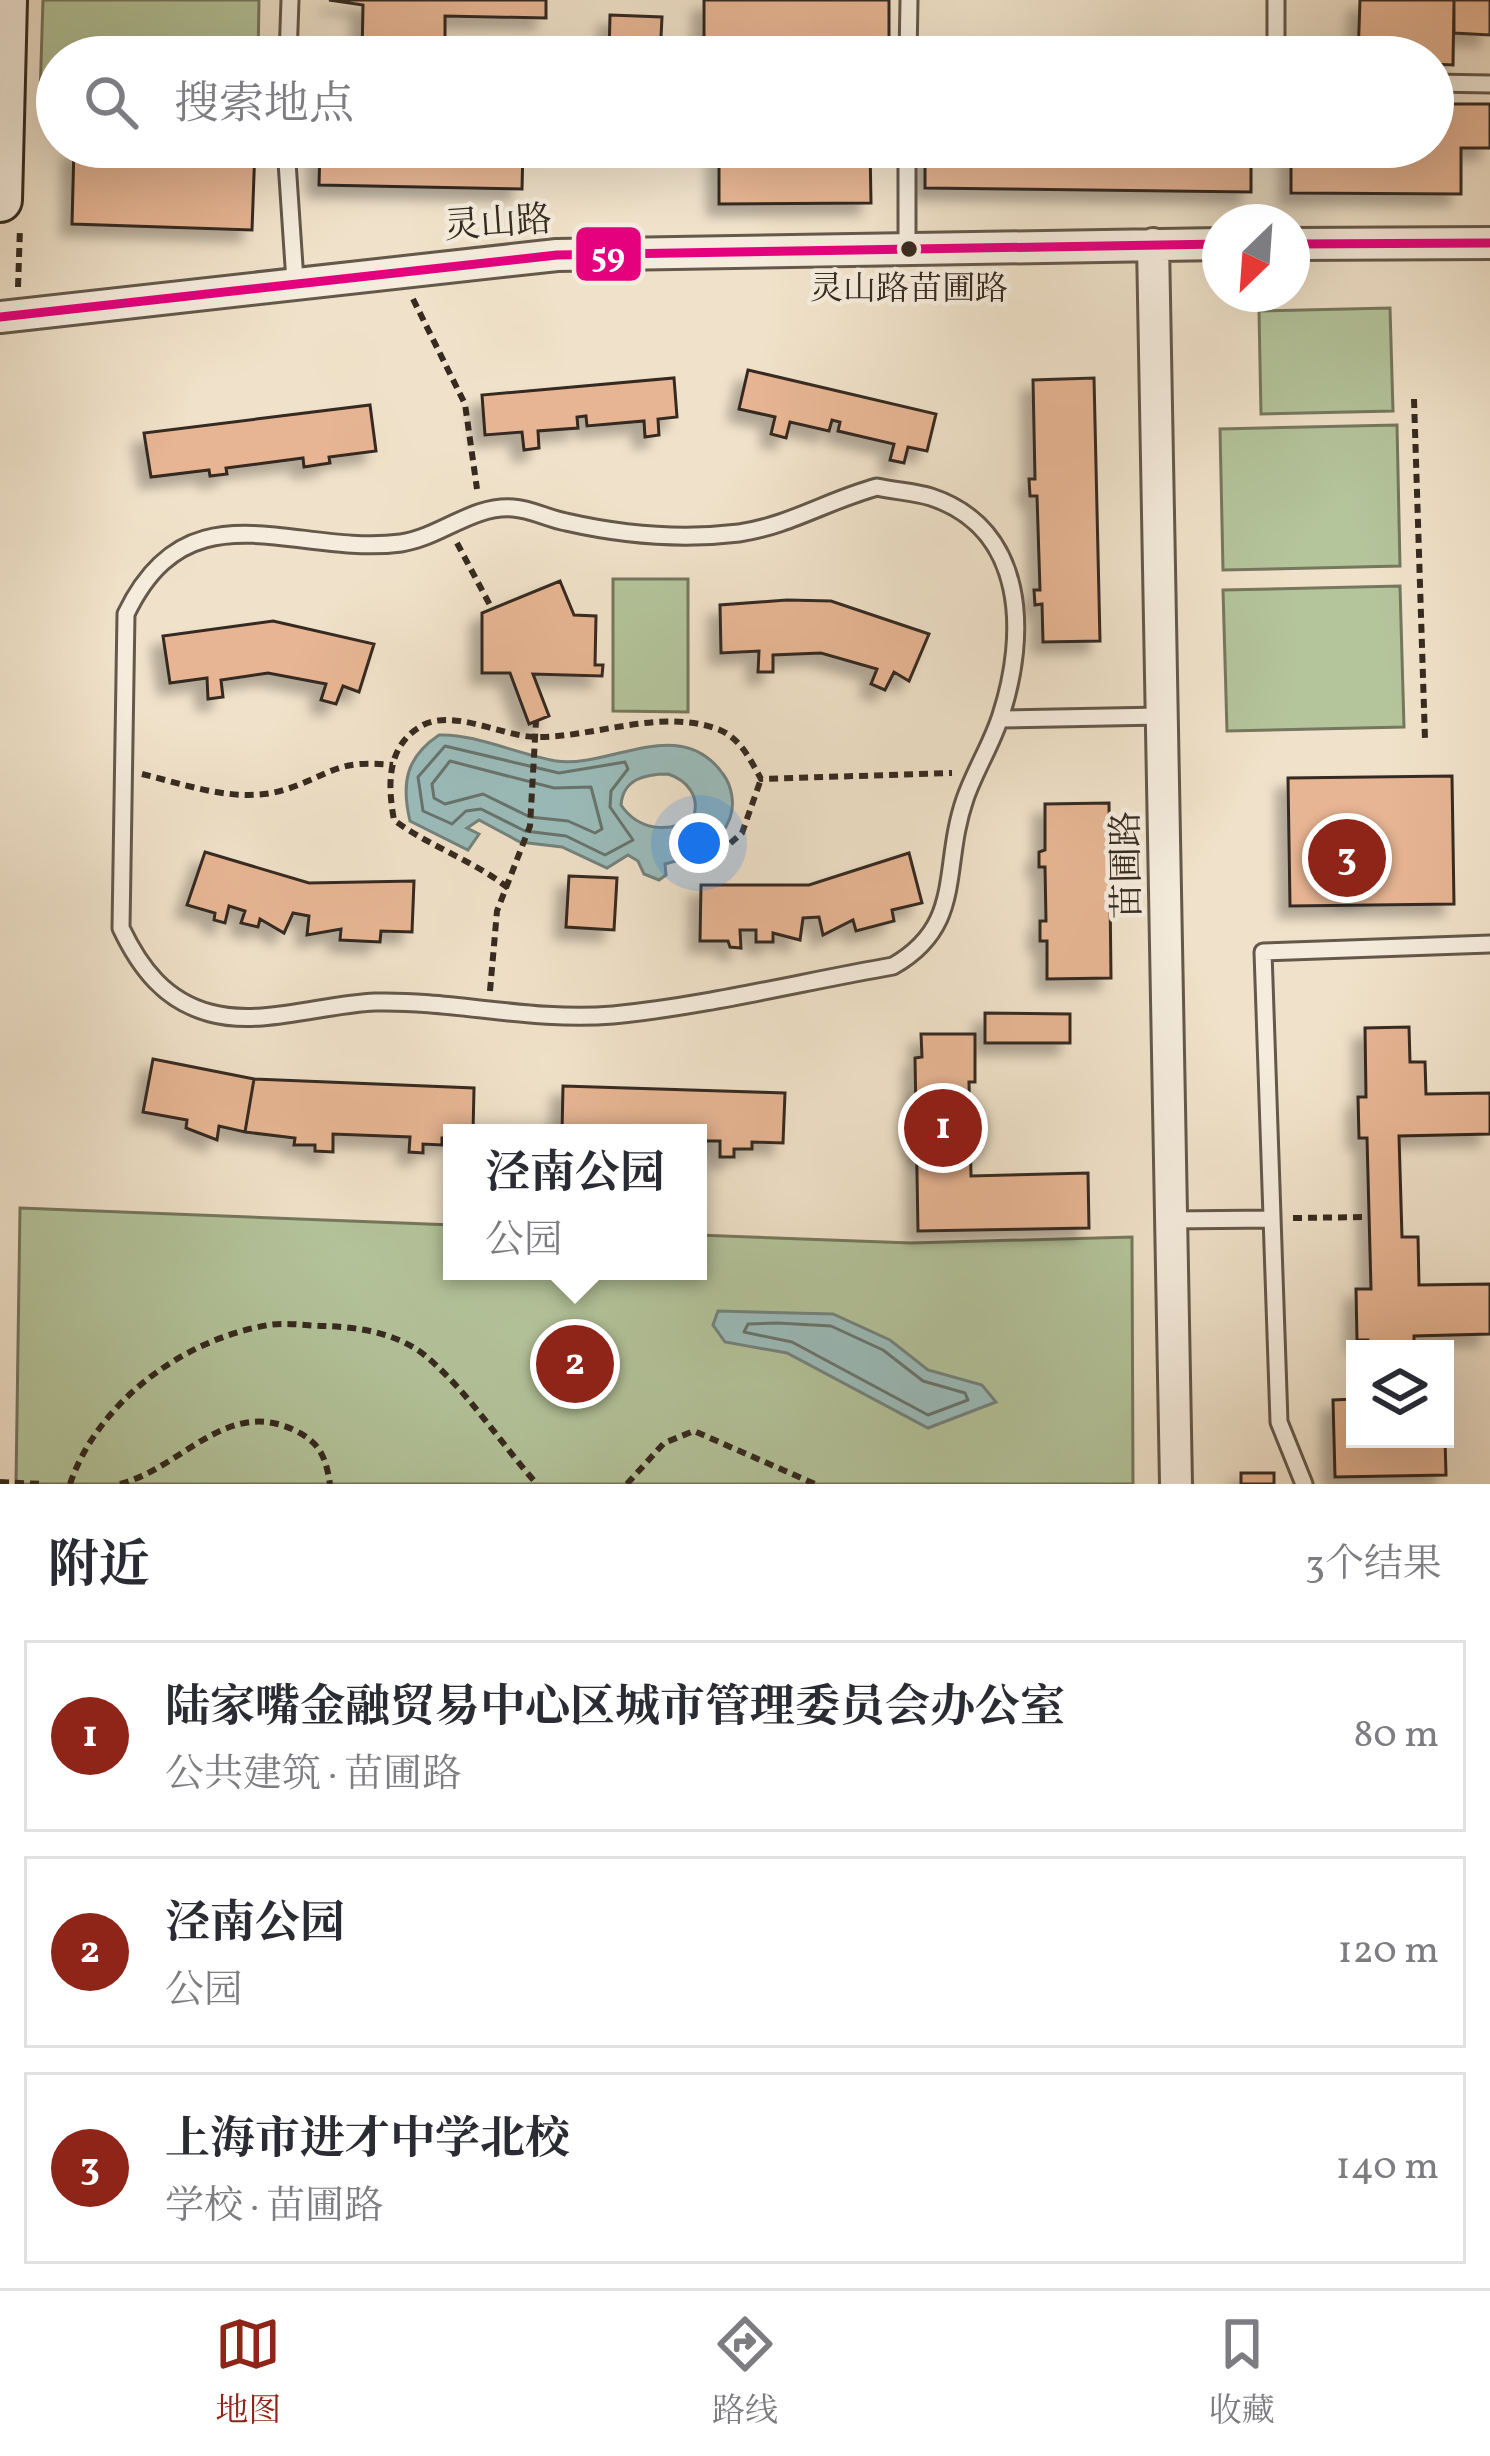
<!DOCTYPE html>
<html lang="zh">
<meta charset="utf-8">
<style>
:root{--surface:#fff;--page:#f7f7f7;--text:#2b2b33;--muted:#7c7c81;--line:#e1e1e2;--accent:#8f2418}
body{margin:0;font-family:Vollkorn,"Noto Serif SC",serif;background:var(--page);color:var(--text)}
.controls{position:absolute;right:36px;bottom:36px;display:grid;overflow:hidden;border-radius:0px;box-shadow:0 12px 48px #0002}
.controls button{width:108px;height:108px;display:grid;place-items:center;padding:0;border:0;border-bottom:3px solid var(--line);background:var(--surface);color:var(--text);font:60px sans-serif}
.compass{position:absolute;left:1202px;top:204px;width:108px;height:108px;border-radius:50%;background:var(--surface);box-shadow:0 12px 48px #0002;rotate:205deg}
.you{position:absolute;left:699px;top:843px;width:42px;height:42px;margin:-30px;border:9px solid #fff;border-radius:50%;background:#1a73e8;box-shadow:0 0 0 18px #1a73e833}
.badge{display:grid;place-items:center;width:78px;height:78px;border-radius:50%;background:var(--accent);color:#fff;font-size:39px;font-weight:700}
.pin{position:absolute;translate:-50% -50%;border:6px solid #fff;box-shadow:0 3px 12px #0006}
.popup{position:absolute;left:443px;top:1124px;width:264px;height:156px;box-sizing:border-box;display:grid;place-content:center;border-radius:0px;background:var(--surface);filter:drop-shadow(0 3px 9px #0005);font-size:39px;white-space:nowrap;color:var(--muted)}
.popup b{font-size:45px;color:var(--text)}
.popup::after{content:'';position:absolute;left:50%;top:100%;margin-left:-24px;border:24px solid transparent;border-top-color:var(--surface)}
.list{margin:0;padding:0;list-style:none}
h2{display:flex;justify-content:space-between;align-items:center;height:156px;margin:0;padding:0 48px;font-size:51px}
h2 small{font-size:39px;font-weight:400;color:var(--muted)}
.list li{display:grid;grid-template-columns:78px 1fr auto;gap:36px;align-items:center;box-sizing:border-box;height:192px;margin:0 24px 24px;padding:0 24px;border:3px solid var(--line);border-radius:0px}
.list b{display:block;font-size:45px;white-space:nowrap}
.list p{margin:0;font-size:39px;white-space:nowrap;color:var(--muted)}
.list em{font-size:39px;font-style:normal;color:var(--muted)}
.icon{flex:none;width:66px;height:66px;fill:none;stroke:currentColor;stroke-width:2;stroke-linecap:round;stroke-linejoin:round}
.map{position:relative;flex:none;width:1490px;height:1484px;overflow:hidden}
.search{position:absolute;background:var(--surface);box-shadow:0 12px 48px #0002;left:36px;right:36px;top:36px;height:132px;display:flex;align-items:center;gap:30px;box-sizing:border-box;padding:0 42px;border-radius:66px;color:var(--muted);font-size:45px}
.sheet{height:804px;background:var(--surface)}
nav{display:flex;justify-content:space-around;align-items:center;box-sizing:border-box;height:168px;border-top:3px solid var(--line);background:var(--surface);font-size:33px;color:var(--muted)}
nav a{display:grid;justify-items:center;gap:6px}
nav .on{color:var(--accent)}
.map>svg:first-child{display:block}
.green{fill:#b4c49b;stroke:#75775e;stroke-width:3}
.water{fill:#9bbdbc;stroke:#73827e;stroke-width:3;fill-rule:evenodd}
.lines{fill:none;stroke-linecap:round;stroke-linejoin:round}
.shore{stroke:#68746e;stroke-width:3}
.building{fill:#e7b593;stroke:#362a20;stroke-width:3;filter:url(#shadow)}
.service-casing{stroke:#64584a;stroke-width:21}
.minor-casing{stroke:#64584a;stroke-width:36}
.secondary-casing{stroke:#362a20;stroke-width:48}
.path{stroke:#362a20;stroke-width:6;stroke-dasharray:9 6;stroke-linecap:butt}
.service{stroke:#f5ecdd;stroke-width:15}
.minor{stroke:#f5ecdd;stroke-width:30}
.secondary{stroke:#f5ecdd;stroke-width:42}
.bus-1-casing{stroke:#f5ecdd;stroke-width:18}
.bus-1{stroke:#e5007d;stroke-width:9}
.bus-dot{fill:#362a20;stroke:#f5ecdd;stroke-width:4.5}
.labels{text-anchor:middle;stroke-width:9;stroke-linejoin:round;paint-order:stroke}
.bus-label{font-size:33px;fill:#362a20;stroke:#f5ecdd}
.street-label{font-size:36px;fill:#362a20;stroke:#f5ecdd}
.line-badge{stroke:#f5ecdd;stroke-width:4.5}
.badge-label{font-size:33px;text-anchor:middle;font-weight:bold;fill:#fff}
</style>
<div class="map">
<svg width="1490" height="1484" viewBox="0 0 1490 1484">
<defs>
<filter id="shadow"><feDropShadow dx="-11" dy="11" stdDeviation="6" flood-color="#0004"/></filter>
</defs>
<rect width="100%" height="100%" fill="#f0e2ca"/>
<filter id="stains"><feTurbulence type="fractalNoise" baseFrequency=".00167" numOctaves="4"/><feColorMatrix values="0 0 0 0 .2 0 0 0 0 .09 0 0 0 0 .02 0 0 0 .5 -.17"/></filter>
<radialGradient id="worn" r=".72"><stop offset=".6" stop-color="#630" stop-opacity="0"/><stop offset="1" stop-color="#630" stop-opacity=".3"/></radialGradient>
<!-- green -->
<path class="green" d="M43 0H259L258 57H57V97L40 96Z
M1390 308 1393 411 1261 414 1259 311Z
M1397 425 1400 566 1223 570 1220 429Z
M613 579H688V712L613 711Z
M1400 586 1404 727 1227 731 1223 590Z
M20 1208 452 1225V1271H698V1235L911 1243 1132 1237 1133 1484H16Z"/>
<!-- water -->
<path class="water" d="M439 735C473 733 520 755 556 761 610 769 680 713 723 774 732 786 735 804 730 818 720 846 691 858 665 864L666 875 659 880 644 874 638 861 628 855 607 868 562 847 520 842 479 820 467 828 479 834 468 850 410 821C401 783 406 757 439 735ZM668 774C687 780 701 797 693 818 668 834 638 830 621 805 623 779 645 774 668 774Z
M718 1311 833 1314 890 1340 928 1370 982 1385 996 1402 928 1428 787 1353 725 1342 713 1325Z"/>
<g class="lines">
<!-- shore -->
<path class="shore" d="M445 746 559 773 625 762 628 769 611 791 610 807 633 840 605 855 566 836 525 831 481 809 466 811 452 824 423 811 418 777Z
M450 761 554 788 591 787 602 829 595 833 568 821 530 817 483 794 445 804 434 798 432 784Z
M777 1323 831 1326 883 1350 923 1381 965 1393 968 1400 928 1415 792 1342 744 1332 748 1324Z"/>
</g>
<!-- building -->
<path class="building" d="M329 0H546V18L445 16V55L362 57 363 5Z
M704 0H889V57H704Z
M1360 0H1454L1453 65 1433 64V57H1358Z
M1454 0H1490V35L1454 33Z
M610 15 662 17 660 57H609Z
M1448 104H1490V148H1461V194L1291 193V147H1433V121H1448Z
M74 147H255L252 230 72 224Z
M320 147H523L522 189 319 185Z
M719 147H870L871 203 719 204Z
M925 147H1251V192L925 188Z
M748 370 936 414 927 451 908 447 904 463 890 460 894 444 838 431 840 422 832 420 829 431 790 422 786 438 771 434 775 417 739 409Z
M674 378 677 417 658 419 659 435 645 437 644 421 587 426 586 416 577 417 578 428 538 431 539 448 524 450 522 432 485 435 482 395Z
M1094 378 1100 641 1043 642 1042 604 1035 605 1034 590H1040L1037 496H1030L1029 479H1035L1033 380Z
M370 405 376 451 329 457 330 463 304 467 303 458 226 468 227 474 210 476 209 470 151 477 144 433Z
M560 581 574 615 596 616 595 665H603L602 676 533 674 549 716 529 724 510 673H482V613Z
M787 600 831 601 929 634 909 681 894 672 885 690 871 684 877 669 821 653 773 655V672H758L759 651 721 653 720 605Z
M273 621 374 644 359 692 343 686 336 704 321 700 326 684 268 673 221 680 223 697 208 699 207 678 170 683 163 636Z
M1452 776 1454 904 1290 906 1288 778Z
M1109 803 1111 978 1047 979V941H1040V921H1046L1045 867H1039V852L1045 850V804Z
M205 852 309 883 414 881 412 932 381 931 380 942 340 940 341 929 307 935 309 916 293 913 284 933 260 919 258 927 241 923 245 911 229 906 225 923 214 920 215 913 187 905Z
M909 853 922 903 892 910 894 921 856 931 853 920 823 935 819 917 803 918 800 940 773 933V942H756V930H740L741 948 730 947 728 941H700L701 885H809Z
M569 876 617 878 614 930 566 927Z
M985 1013 1070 1014V1043H985Z
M1409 1027 1410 1062H1425L1426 1094 1490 1093V1134L1399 1136 1402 1237H1418L1419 1285 1490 1284V1334L1414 1336V1349H1369L1368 1340H1357L1356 1289H1371L1367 1138H1359L1358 1097H1366L1365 1028Z
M921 1034H975V1082H969L971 1176 1088 1173 1089 1228 918 1231 915 1058 922 1057Z
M153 1059 254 1079 245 1132 219 1126 217 1140 186 1128 187 1120 143 1112Z
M254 1079 474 1088 473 1133H452V1138H442V1145L423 1144V1153L409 1152 410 1137 333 1134V1152L315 1151V1145H294L295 1138 245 1132Z
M563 1086 785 1093 783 1143 752 1142V1149H734V1157H720V1141H698V1133H562Z
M1355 1399V1439H1445L1446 1475 1335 1477 1333 1400Z
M1241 1473H1274V1484H1241Z"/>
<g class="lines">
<defs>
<path id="service" d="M288 57 290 0
M908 57 909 0
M1276 57V0
M1433 83 1490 84
M286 147 295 281
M907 247V147
M877 487C895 491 915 492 931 497 1027 529 1027 635 1001 715 992 744 975 770 965 799 941 868 965 925 893 966 801 982 706 1006 613 1015 532 1022 454 1000 375 1002 323 1004 261 1027 210 1013 165 1001 140 968 121 928L126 614C189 482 294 557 401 543 441 537 472 505 513 508 531 509 549 519 566 522 623 535 681 540 739 533 788 526 829 500 877 487Z
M1000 719 1161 716
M1171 1220 1271 1219
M1304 1484 1279 1422 1263 952 1490 944"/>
<path id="minor" d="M1153 244 1176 1484
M1292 244 1490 243
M0 317 557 255 1220 244"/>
<path id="secondary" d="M0 200 5 0"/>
</defs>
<!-- service casing -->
<use href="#service" class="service-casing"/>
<!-- minor casing -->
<use href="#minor" class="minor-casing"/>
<!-- secondary casing -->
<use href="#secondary" class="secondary-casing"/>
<!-- path -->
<path class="path" d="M18 287 20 228
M413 299 465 404 477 489
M1414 399 1425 739
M457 543 492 609
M142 774C187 785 238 804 284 790 333 774 336 759 393 765
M719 853 742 833 761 779
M508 888C473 860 430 847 394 820 388 787 386 749 418 728 449 706 500 736 535 737 594 738 662 707 720 730 741 739 751 761 761 779L952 773
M490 991 497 911 530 826 536 721
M1293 1218 1369 1217
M0 1482 42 1484
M70 1484C98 1402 183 1339 269 1325 287 1322 307 1326 325 1326 360 1327 401 1334 428 1358 469 1393 501 1444 537 1484
M120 1484C184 1467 228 1395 298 1432 321 1444 326 1459 330 1484
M627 1484 664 1443 694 1431 815 1484"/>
<!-- service -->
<use href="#service" class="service"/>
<!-- minor -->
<use href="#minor" class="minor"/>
<!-- secondary -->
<use href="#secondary" class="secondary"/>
<defs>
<path id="bus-1" d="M1292 244 1490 243
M0 317 557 255 1220 244"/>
</defs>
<!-- bus-1 casing -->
<use href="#bus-1" class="bus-1-casing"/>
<!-- bus-1 -->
<use href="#bus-1" class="bus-1"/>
</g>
<!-- markers -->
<circle class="bus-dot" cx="909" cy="249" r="10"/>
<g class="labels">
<!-- bus labels -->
<g class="bus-label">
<text x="909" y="299">灵山路苗圃路</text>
</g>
<!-- street labels -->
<g class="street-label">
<text transform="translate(498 221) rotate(-4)" y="13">灵山路</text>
<text transform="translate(1125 865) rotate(-91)" y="13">苗圃路</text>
</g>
</g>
<rect class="line-badge" x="574" y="225" width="69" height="58" rx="12" fill="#e5007d"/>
<g class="badge-label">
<text x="608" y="266">59</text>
</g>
<rect width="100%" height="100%" filter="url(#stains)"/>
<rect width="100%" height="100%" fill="url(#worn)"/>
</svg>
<div class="controls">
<button><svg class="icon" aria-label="layers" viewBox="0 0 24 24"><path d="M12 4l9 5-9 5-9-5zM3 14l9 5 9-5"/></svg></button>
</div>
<svg class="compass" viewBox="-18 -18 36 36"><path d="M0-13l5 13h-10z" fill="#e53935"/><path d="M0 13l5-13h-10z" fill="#7c7c81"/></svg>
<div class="you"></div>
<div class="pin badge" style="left:943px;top:1128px">1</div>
<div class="pin badge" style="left:575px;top:1364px">2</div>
<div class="popup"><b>泾南公园</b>公园</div>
<div class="pin badge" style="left:1347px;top:858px">3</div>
<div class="search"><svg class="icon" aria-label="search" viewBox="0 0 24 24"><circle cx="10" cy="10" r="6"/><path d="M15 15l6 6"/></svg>搜索地点</div>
</div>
<section class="sheet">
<h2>附近<small>3个结果</small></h2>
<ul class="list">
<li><span class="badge">1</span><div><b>陆家嘴金融贸易中心区城市管理委员会办公室</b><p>公共建筑 · 苗圃路</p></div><em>80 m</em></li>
<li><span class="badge">2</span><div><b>泾南公园</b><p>公园</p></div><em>120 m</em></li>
<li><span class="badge">3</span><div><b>上海市进才中学北校</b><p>学校 · 苗圃路</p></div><em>140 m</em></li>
</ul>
</section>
<nav>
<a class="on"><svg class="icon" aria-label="map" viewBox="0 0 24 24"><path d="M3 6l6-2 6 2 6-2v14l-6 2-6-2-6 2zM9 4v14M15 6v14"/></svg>地图</a>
<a><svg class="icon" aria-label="directions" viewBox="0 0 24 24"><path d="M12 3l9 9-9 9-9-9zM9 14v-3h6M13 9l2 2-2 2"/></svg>路线</a>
<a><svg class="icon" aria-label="saved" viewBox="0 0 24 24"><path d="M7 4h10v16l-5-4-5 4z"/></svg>收藏</a>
</nav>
